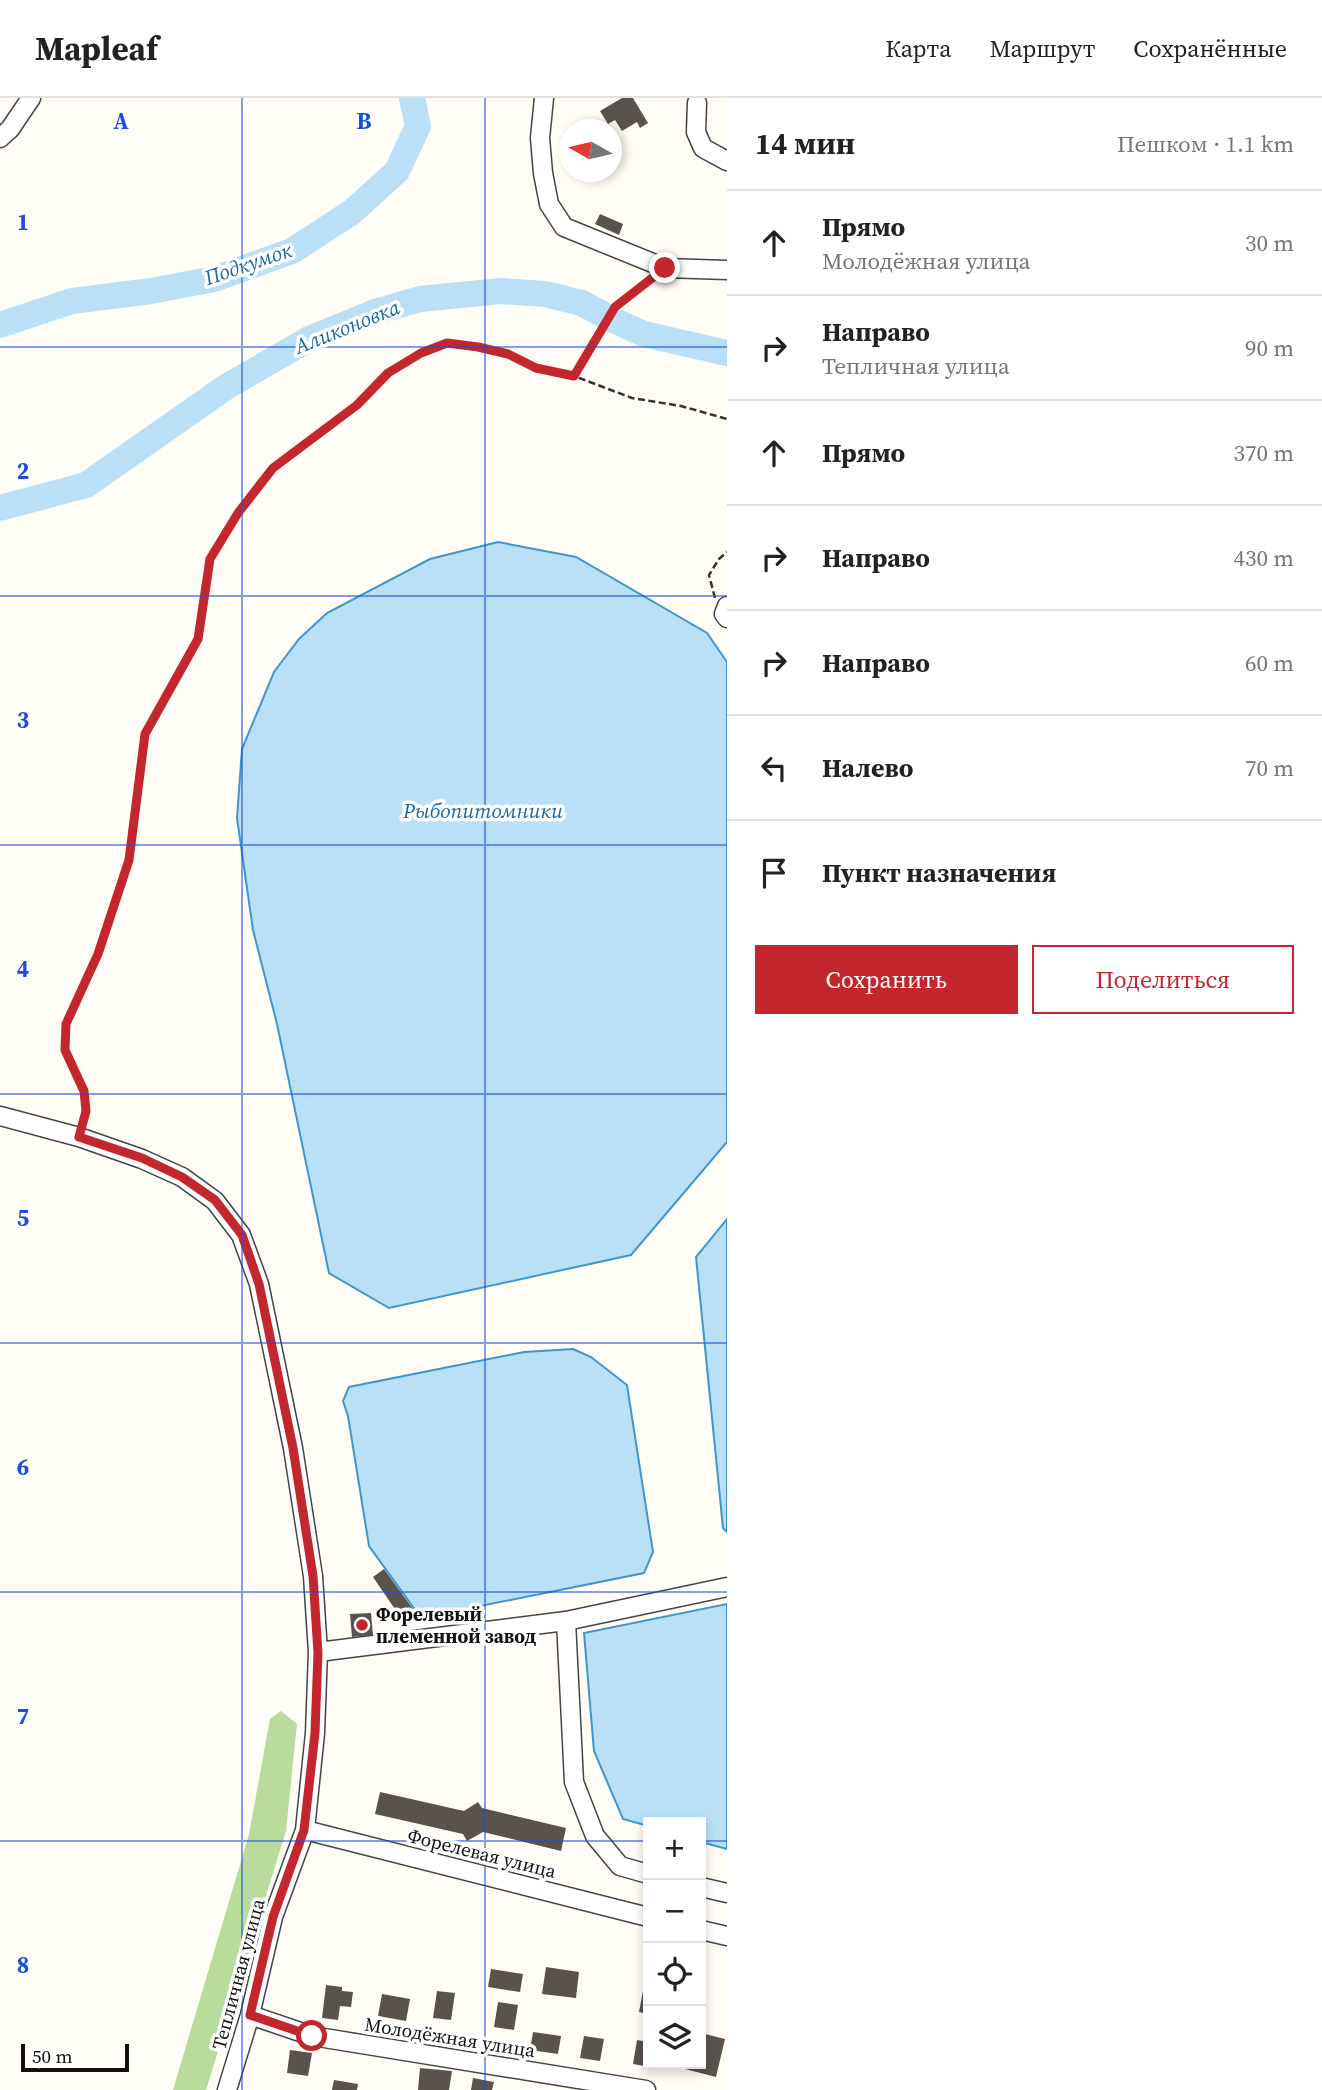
<!DOCTYPE html>
<html lang="ru">
<meta charset="utf-8">
<style>
:root{--surface:#fff;--page:#f6f6f6;--text:#222;--muted:#767676;--line:#e0e0e0;--accent:#c4262e}
body{margin:0;font-family:"Source Serif 4",serif;background:var(--page);color:var(--text)}
.controls{position:absolute;right:21px;bottom:21px;display:grid;overflow:hidden;border-radius:0px;box-shadow:0 4px 10px #0003}
.controls button{width:63px;height:63px;display:grid;place-items:center;padding:0;border:0;border-bottom:2px solid var(--line);background:var(--surface);color:var(--text);font:35px sans-serif}
.compass{position:absolute;left:559px;top:21px;width:63px;height:63px;border-radius:50%;background:var(--surface);box-shadow:0 4px 10px #0003;rotate:278deg}
.scale{position:absolute;left:21px;bottom:18px;width:108px;box-sizing:border-box;padding-left:7px;border:4px solid #111;border-top:0;font-size:19px;line-height:24px;white-space:nowrap;color:#111;-webkit-text-stroke:5px #fff;paint-order:stroke}
.stop{position:absolute;width:21px;height:21px;margin:-16px;border:5px solid #c4262e;border-radius:50%;background:#fff}
.stop.end{background:#c4262e;border-color:#fff;box-shadow:0 2px 7px #0008}
.list{margin:0;padding:0;list-style:none}
h2{display:flex;justify-content:space-between;align-items:center;height:91px;margin:0;padding:0 28px;font-size:30px}
h2 small{font-size:23px;font-weight:400;color:var(--muted)}
.list li{display:grid;grid-template-columns:46px 1fr auto;gap:21px;align-items:center;box-sizing:border-box;height:105px;padding:0 28px;border-top:2px solid var(--line)}
.list b{display:block;font-size:26px;white-space:nowrap}
.list p{margin:0;font-size:23px;white-space:nowrap;color:var(--muted)}
.list em{font-size:23px;font-style:normal;color:var(--muted)}
.actions{display:flex;gap:14px;padding:21px 28px}
.actions a{flex:1;padding:16px 0;border:2px solid var(--accent);border-radius:0px;text-align:center;font-size:24px;color:var(--accent)}
.actions .main{background:var(--accent);color:#fff}
.icon{flex:none;width:38px;height:38px;fill:none;stroke:currentColor;stroke-width:2;stroke-linecap:round;stroke-linejoin:round}
.map{position:relative;flex:none;width:727px;height:1992px;overflow:hidden}
header{display:flex;align-items:center;gap:42px;box-sizing:border-box;height:98px;padding:0 35px;background:var(--surface);border-bottom:2px solid var(--line)}
header strong{font-size:33px}
nav{display:flex;gap:38px;margin-inline-start:auto;font-size:24px}
main{display:flex}
aside{flex:1;background:var(--surface)}
.map>svg:first-child{display:block}
.forest{fill:#b9dc9c}
.water{fill:#b9e0f7;stroke:#3f96cf;stroke-width:2}
.lines{fill:none;stroke-linecap:round;stroke-linejoin:round}
.river{stroke:#b9e0f7;stroke-width:26}
.building{fill:#5a524d}
.minor-casing{stroke:#444;stroke-width:21}
.path{stroke:#333;stroke-width:2.5;stroke-dasharray:7 3.5;stroke-linecap:butt}
.minor{stroke:#fff;stroke-width:18}
.route{stroke:#c4262e;stroke-width:9}
.grid{fill:none;stroke:#1d4ed8;stroke-width:2;stroke-opacity:0.55}
.poi-dot{fill:#c4262e;stroke:#fff;stroke-width:2.5}
.labels{text-anchor:middle;stroke-width:7;stroke-linejoin:round;paint-order:stroke}
.poi-label{font-size:19px;font-weight:bold;fill:#111;stroke:#fff;text-anchor:start}
.street-label{font-size:19px;fill:#111;stroke:#fff}
.water-label{font-size:21px;font-style:italic;fill:#1768a6;stroke:#fff}
.grid-label{font-size:23px;text-anchor:middle;font-weight:bold;fill:#1d4ed8;stroke:#fff;stroke-width:7;stroke-linejoin:round;paint-order:stroke}
</style>
<header>
<strong>Mapleaf</strong>
<nav><a>Карта</a><a>Маршрут</a><a>Сохранённые</a></nav>
</header>
<main>
<div class="map">
<svg width="727" height="1992" viewBox="0 0 727 1992">
<rect width="100%" height="100%" fill="#fffdf5"/>
<!-- forest -->
<path class="forest" d="M281 1613 297 1626 286 1733 206 1992H173L249 1736 270 1621Z"/>
<!-- water -->
<path class="water" d="M498 444 576 459 707 535 727 564V1044L631 1157 389 1210 329 1175 277 926 253 832 237 720 242 651 274 574 299 541 327 515 430 461Z
M727 1121V1434L723 1430 696 1159Z
M573 1251 591 1259 627 1287 653 1454 644 1475 421 1520 369 1448 348 1318 343 1303 349 1289 524 1254Z
M727 1506V1751L701 1744V1724H648V1728L623 1721 594 1653 584 1535Z"/>
<g class="lines">
<!-- river -->
<path class="river" d="M0 227 72 203 151 193 214 181 292 153 352 114 397 73 418 28 412 0
M0 410 86 387 226 289 309 241 375 214 420 201 501 193 545 196 582 205 613 222 644 236 727 255"/>
</g>
<!-- building -->
<path class="building" d="M622 0H633L648 25 640 30 637 24 622 33 615 22 608 26 600 13Z
M600 116 623 126 619 137 595 126Z
M384 1471 413 1511 401 1520 373 1479Z
M371 1515 373 1537 352 1539 350 1516Z
M380 1694 464 1713 478 1704 482 1710 566 1730 561 1753 483 1734 467 1743 463 1736 375 1716Z
M546 1869 579 1874 576 1900 542 1896Z
M491 1871 523 1876 520 1894 488 1889Z
M326 1887 342 1889V1893L353 1894 351 1909 340 1908 338 1922 322 1920Z
M437 1893 455 1895 451 1922 433 1920Z
M643 1893 648 1894V1916L639 1914Z
M382 1896 410 1901 406 1923 378 1918Z
M498 1904 518 1907 514 1932 494 1929Z
M533 1934 561 1938 558 1956 530 1952Z
M701 1935 725 1941 716 1979 685 1971 686 1966H701Z
M584 1938 604 1941 600 1963 580 1960Z
M637 1942 648 1944 650 1969 633 1966Z
M290 1952 312 1955 308 1978 287 1975Z
M420 1970 452 1973 449 1992H418Z
M473 1980 494 1984 492 1992H471Z
M334 1982 358 1986 357 1992H332Z"/>
<g class="lines">
<defs>
<path id="minor" d="M544 0 540 40 543 75 549 106 564 129 665 170 727 172
M697 5 696 34 703 50 727 63
M0 40 10 31 31 0
M727 508 724 516 727 520
M0 1018 79 1039 142 1061 182 1079 215 1103 241 1137 259 1186 293 1350 313 1478 318 1554 315 1635 305 1732 273 1819 250 1917 227 1992
M566 1523 727 1489
M318 1554 566 1523 574 1684 595 1738 620 1768 648 1776
M305 1732 648 1819
M701 1789 727 1795
M701 1832 727 1838
M250 1917 312 1938 646 1992"/>
</defs>
<!-- minor casing -->
<use href="#minor" class="minor-casing"/>
<!-- path -->
<path class="path" d="M574 278 615 209 651 181
M715 500 709 477 719 461 727 454
M83 1025 86 1013 84 993 65 952 66 926 98 856 129 763 145 636 198 541 210 461 238 415 273 370 357 307 388 275 421 255 447 245 478 249 508 256 536 270 574 278 632 300 681 308 727 321"/>
<!-- minor -->
<use href="#minor" class="minor"/>
</g>
<g class="lines">
<!-- route -->
<path class="route" d="M312 1938 250 1917 273 1819 304 1732 315 1635 318 1555 313 1478 293 1350 259 1186 242 1137 215 1102 182 1079 142 1060 79 1039 86 1013 84 993 65 952 66 926 98 856 129 762 145 636 198 541 210 461 238 415 273 370 357 307 388 275 421 255 447 245 478 249 508 256 536 270 574 278 615 209 665 170"/>
</g>
<!-- grid -->
<path class="grid" d="M242 0V1992M485 0V1992M0 249H727M0 498H727M0 747H727M0 996H727M0 1245H727M0 1494H727M0 1743H648M701 1743H727"/>
<!-- markers -->
<circle class="poi-dot" cx="362" cy="1527" r="7"/>
<g class="labels">
<!-- poi labels -->
<g class="poi-label">
<text x="376" y="1523">Форелевый<tspan x="376" dy="22">племенной завод</tspan></text>
</g>
<!-- street labels -->
<g class="street-label">
<text transform="translate(482 1755) rotate(14)" y="7">Форелевая улица</text>
<text transform="translate(238 1876) rotate(-75)" y="7">Тепличная улица</text>
<text transform="translate(450 1939) rotate(9)" y="7">Молодёжная улица</text>
</g>
<!-- water labels -->
<g class="water-label">
<text transform="translate(248 166) rotate(-19)" y="7">Подкумок</text>
<text transform="translate(347 229) rotate(-22)" y="7">Аликоновка</text>
<text x="483" y="720">Рыбопитомники</text>
</g>
</g>
<g class="grid-label">
<text x="121" y="31">A</text>
<text x="364" y="31">B</text>
<text x="23" y="132">1</text>
<text x="23" y="381">2</text>
<text x="23" y="630">3</text>
<text x="23" y="879">4</text>
<text x="23" y="1128">5</text>
<text x="23" y="1377">6</text>
<text x="23" y="1626">7</text>
<text x="23" y="1875">8</text>
</g>
</svg>
<div class="controls">
<button>+</button>
<button>−</button>
<button><svg class="icon" aria-label="locate" viewBox="0 0 24 24"><circle cx="12" cy="12" r="6"/><path d="M12 2v4M12 18v4M2 12h4M18 12h4"/></svg></button>
<button><svg class="icon" aria-label="layers" viewBox="0 0 24 24"><path d="M12 4l9 5-9 5-9-5zM3 14l9 5 9-5"/></svg></button>
</div>
<svg class="compass" viewBox="-18 -18 36 36"><path d="M0-13l5 13h-10z" fill="#e53935"/><path d="M0 13l5-13h-10z" fill="#767676"/></svg>
<div class="scale">50 m</div>
<div class="stop" style="left:312px;top:1938px"></div>
<div class="stop end" style="left:665px;top:170px"></div>
</div>
<aside>
<h2>14 мин<small>Пешком · 1.1 km</small></h2>
<ul class="list">
<li><svg class="icon" aria-label="ahead" viewBox="0 0 24 24"><path d="M12 20V5M6 11l6-6 6 6"/></svg><div><b>Прямо</b><p>Молодёжная улица</p></div><em>30 m</em></li>
<li><svg class="icon" aria-label="right" viewBox="0 0 24 24"><path d="M7 20v-9h11M14 6l5 5-5 5"/></svg><div><b>Направо</b><p>Тепличная улица</p></div><em>90 m</em></li>
<li><svg class="icon" aria-label="ahead" viewBox="0 0 24 24"><path d="M12 20V5M6 11l6-6 6 6"/></svg><div><b>Прямо</b></div><em>370 m</em></li>
<li><svg class="icon" aria-label="right" viewBox="0 0 24 24"><path d="M7 20v-9h11M14 6l5 5-5 5"/></svg><div><b>Направо</b></div><em>430 m</em></li>
<li><svg class="icon" aria-label="right" viewBox="0 0 24 24"><path d="M7 20v-9h11M14 6l5 5-5 5"/></svg><div><b>Направо</b></div><em>60 m</em></li>
<li><svg class="icon" aria-label="left" viewBox="0 0 24 24"><path d="M17 20v-9H6M10 6l-5 5 5 5"/></svg><div><b>Налево</b></div><em>70 m</em></li>
<li><svg class="icon" aria-label="arrive" viewBox="0 0 24 24"><path d="M6 21V4h12l-3 4 3 4H6"/></svg><div><b>Пункт назначения</b></div></li>
</ul>
<div class="actions"><a class="main">Сохранить</a><a>Поделиться</a></div>
</aside>
</main>
